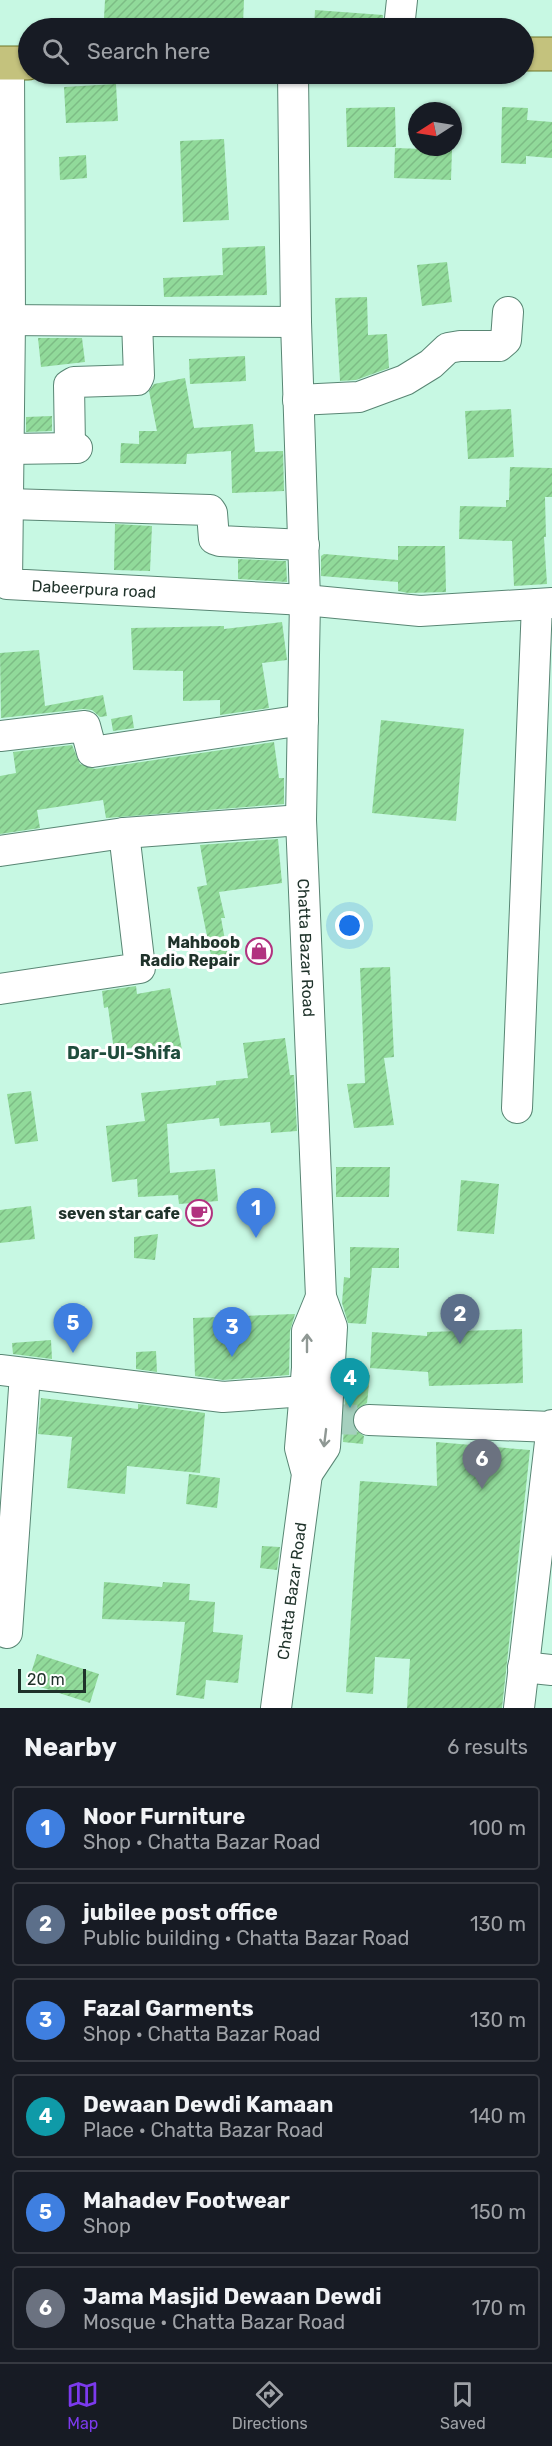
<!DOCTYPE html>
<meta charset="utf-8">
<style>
:root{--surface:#171b24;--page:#20242c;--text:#f1f3f6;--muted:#9ea1a6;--line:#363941;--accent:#7c3aed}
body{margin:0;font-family:Rubik,sans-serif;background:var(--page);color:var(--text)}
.compass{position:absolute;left:408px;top:102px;width:54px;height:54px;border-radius:50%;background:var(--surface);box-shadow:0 2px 4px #0004;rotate:258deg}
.scale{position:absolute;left:18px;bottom:15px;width:68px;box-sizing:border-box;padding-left:6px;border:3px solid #1f322a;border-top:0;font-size:16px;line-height:21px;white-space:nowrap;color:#1f322a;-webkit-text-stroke:4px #fff;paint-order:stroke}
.you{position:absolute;left:350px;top:926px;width:21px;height:21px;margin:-15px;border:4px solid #fff;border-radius:50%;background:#1a73e8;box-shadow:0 0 0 9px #1a73e833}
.badge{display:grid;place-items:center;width:39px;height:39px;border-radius:50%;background:var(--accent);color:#fff;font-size:20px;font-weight:700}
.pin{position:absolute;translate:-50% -50px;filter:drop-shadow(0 2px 3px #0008)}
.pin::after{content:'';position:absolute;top:32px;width:21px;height:18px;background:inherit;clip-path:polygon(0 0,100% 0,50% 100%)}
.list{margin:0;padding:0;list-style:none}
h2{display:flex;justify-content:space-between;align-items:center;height:78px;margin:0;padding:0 24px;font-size:26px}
h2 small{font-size:20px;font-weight:400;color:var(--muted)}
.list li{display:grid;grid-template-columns:39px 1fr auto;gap:18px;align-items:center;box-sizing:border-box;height:84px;margin:0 12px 12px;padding:0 12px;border:2px solid var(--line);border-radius:6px}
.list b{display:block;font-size:22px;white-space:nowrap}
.list p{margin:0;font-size:20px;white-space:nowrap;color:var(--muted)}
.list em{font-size:20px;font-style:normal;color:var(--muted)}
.icon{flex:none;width:33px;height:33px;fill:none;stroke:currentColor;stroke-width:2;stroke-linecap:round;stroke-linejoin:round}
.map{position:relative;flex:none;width:552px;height:1708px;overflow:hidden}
.search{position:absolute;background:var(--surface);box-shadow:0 2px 4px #0004;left:18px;right:18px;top:18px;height:66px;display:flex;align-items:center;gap:15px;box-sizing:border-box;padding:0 21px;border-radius:33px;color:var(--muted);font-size:22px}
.sheet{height:654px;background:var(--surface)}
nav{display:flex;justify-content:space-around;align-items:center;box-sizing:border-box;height:84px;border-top:2px solid var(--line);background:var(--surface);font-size:16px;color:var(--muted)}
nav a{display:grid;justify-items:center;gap:3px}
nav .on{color:var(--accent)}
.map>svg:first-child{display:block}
.building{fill:url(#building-hatch)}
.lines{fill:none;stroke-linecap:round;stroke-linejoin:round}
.minor-tunnel{stroke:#a5d0be;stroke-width:30;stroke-dasharray:30 15;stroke-linecap:butt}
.minor-casing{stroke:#598674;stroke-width:32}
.major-casing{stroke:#717628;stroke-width:35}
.minor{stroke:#fff;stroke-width:30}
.major{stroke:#c4c27d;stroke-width:33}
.oneway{stroke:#8f9894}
.labels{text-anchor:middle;stroke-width:6;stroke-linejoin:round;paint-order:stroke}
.street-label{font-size:16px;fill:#1f322a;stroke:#fff}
.poi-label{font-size:16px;font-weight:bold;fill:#1f322a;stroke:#fff;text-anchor:end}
.neighbourhood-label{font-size:18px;font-weight:bold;fill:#1f4c3c;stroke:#fff}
</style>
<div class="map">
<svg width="552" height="1708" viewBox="0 0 552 1708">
<defs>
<pattern id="building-hatch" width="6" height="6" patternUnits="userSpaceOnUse" patternTransform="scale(1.5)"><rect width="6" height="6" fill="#91da9a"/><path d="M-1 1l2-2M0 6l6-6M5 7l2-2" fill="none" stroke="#7dbc85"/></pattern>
</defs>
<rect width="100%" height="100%" fill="#c7f8e3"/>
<!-- building -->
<path class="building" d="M105 0H244L243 24 104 18Z
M315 10 383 15 382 28H314Z
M116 84 118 121 66 123 64 87Z
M395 107 396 147H347L346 108Z
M502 107 528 108 527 120 552 122V158L526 156V164L501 163Z
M224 139 229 220 183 222 180 141Z
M395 148 452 150 451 180 394 178Z
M86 155 87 178 60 180 59 157Z
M265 246 267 295 164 297 163 278 223 275 222 248Z
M447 262 452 302 422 306 417 265Z
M367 297 368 335 387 334 389 368 356 380 340 381 335 298Z
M38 338H82L85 362 41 367Z
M245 356 246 381 190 384 189 359Z
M185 378 194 428 253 424 255 452 283 451 284 491 232 493 231 451 187 454 186 464 120 463 121 443 139 444V431H157L149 391 154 384Z
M511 409 514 457 468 459 465 411Z
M52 416V431L26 432V417Z
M510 467 552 468V497H545L546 537H544L547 584 514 586 512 541 459 539 460 506 506 507V500H509Z
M115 524 152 526 150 571 114 570Z
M398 546H445L446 592 408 593 398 591V582L321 576V556L324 554 398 560Z
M238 559 286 561 287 582 238 579Z
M282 622 287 660 262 663 269 708 220 715V700L183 701V671L133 670 131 628 224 626V629Z
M39 650 45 706 103 695 107 716 100 717 92 710 83 709 1 718 0 653Z
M132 715 134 728 113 731 111 719Z
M381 720 464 729 456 821 372 813Z
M274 742 279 778H284V804L106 818 103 800 37 810 40 828 0 834V776L16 773 13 752 72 745 80 764 95 769Z
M278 839 282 883 219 892 225 918H221L229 962 213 965 197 887 207 885 200 845Z
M390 967 394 1057 384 1058 394 1125 354 1128 347 1084 365 1083 360 968Z
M136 986 137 994 170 988 183 1055 153 1061 150 1045 114 1050 108 1007 104 1008 102 991Z
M285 1038 290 1075H294L297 1131 271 1133 270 1122 220 1126 219 1118 167 1124 170 1173 215 1169 218 1201 179 1204 178 1195 138 1197 137 1179 112 1182 106 1126 145 1121 141 1093 216 1085V1081L248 1078 243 1043Z
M31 1091 38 1141 15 1144 7 1094Z
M336 1167H390L389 1197H336Z
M461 1180 499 1184 494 1234 457 1231Z
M31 1206 35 1239 0 1243V1210Z
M158 1234 155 1260 134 1258V1237Z
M350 1247 399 1248V1268H372L366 1324 348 1323 342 1303 344 1277 350 1278Z
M295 1314 290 1331 289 1375 223 1380 195 1376 193 1318Z
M522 1329 523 1383 429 1386 428 1372 370 1368 372 1332 427 1336V1332Z
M51 1340 52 1359 13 1354 12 1343Z
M156 1351 157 1372 136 1369V1352Z
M347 1373 370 1375 367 1403 355 1410 352 1419 354 1429 364 1436 363 1444 343 1442Z
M41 1398 138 1409V1404L205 1413 200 1473 127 1466 125 1494 67 1488 72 1437 38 1434Z
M436 1442 530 1450 502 1708H407L410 1659 375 1657 373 1694 346 1692 360 1481 437 1486Z
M189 1474 220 1478 217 1508 186 1504Z
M262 1546 280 1547 277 1570 260 1568Z
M104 1582 162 1587 163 1582 190 1584 189 1600 215 1602 213 1632 243 1635 238 1683 206 1680 204 1699 176 1695 185 1622 102 1619Z
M37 1654 99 1674 90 1703 28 1683Z"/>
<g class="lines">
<!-- minor-tunnel -->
<path class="minor-tunnel" d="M327 1419 369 1420"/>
<defs>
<g id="minor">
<path d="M399 28 402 0"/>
<path id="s1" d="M9 63 10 320 7 584 305 600 420 611 552 603"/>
<path id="s2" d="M293 74 296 322 305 600 301 820 321 1297 332 1327 325 1447 307 1474"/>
<path d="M0 320 296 322"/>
<path d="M298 400 359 397 405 380 431 364 448 348 460 346H499L506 340 508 312"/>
<path d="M70 447 69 385 74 382 137 380 139 376 137 321"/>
<path d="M9 449 77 448"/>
<path d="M8 504 210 510 212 513 214 539 220 541 304 545"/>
<path d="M0 736 85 726 92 752 303 720"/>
<path d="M0 851 124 833 301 820"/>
<path d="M0 989 140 968 124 833"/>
<path d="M517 1108 537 604"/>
<path d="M0 1370 223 1397 305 1391"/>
<path d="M369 1420 552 1427"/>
<path d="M7 1633 25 1374"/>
<path d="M523 1667 552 1670"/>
<path id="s3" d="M276 1708 307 1474 300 1448 307 1368V1331L321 1297"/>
<path d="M519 1708 552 1425"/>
</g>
<path id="major" d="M524 54H552
M0 63H28"/>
</defs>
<!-- minor casing -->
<use href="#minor" class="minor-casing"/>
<!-- major casing -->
<use href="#major" class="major-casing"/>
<!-- minor -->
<use href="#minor" class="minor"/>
<!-- major -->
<use href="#major" class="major"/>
</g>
<!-- one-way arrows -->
<defs><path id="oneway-shaft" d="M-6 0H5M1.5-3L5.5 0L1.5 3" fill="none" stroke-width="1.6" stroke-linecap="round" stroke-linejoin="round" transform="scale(1.5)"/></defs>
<g class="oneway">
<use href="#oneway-shaft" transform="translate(307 1343) rotate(-90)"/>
<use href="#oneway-shaft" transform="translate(325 1438) rotate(97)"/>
</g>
<!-- icons -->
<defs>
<symbol id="shop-ring" viewBox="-11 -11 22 22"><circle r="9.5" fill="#fff" stroke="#b1327f" stroke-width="1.5"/><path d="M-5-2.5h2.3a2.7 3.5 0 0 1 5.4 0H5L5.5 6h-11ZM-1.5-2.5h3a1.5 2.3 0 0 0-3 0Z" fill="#b1327f"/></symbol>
<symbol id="cafe-ring" viewBox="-11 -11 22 22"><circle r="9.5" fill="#fff" stroke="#b1327f" stroke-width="1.5"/><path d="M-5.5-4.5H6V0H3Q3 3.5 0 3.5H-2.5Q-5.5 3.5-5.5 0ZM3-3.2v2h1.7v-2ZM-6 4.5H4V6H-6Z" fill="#b1327f"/></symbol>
</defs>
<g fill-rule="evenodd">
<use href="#shop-ring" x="244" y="936" width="30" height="30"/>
<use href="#cafe-ring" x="184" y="1198" width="30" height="30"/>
</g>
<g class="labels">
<!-- street labels -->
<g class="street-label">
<text dy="6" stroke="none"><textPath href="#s1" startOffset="608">Dabeerpura road</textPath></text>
<text dy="6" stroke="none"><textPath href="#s2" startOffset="874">Chatta Bazar Road</textPath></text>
<text dy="6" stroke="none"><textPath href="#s3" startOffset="118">Chatta Bazar Road</textPath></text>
</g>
<!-- poi labels -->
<g class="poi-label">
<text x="240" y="948">Mahboob<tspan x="240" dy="18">Radio Repair</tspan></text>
<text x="180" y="1219">seven star cafe</text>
</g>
<!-- neighbourhood labels -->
<g class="neighbourhood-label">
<text x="124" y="1059">Dar-Ul-Shifa</text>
</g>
</g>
</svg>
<svg class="compass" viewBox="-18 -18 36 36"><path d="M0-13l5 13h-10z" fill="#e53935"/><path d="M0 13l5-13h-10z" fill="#9ea1a6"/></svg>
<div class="scale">20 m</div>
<div class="you"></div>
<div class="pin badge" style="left:256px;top:1238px;background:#3f7fe0">1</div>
<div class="pin badge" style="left:460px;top:1344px;background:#5c6f8a">2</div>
<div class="pin badge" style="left:232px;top:1357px;background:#3f7fe0">3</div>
<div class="pin badge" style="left:350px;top:1408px;background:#0f9aa8">4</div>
<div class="pin badge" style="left:73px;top:1353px;background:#3f7fe0">5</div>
<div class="pin badge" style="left:482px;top:1489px;background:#6b7280">6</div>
<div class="search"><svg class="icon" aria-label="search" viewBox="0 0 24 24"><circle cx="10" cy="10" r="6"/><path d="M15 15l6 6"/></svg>Search here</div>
</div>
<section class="sheet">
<h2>Nearby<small>6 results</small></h2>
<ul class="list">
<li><span class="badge" style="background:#3f7fe0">1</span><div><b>Noor Furniture</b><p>Shop · Chatta Bazar Road</p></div><em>100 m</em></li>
<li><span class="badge" style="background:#5c6f8a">2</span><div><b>jubilee post office</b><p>Public building · Chatta Bazar Road</p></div><em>130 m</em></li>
<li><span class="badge" style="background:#3f7fe0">3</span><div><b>Fazal Garments</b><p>Shop · Chatta Bazar Road</p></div><em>130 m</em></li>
<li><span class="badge" style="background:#0f9aa8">4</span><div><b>Dewaan Dewdi Kamaan</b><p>Place · Chatta Bazar Road</p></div><em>140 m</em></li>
<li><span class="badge" style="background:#3f7fe0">5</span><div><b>Mahadev Footwear</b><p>Shop</p></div><em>150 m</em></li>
<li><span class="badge" style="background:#6b7280">6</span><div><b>Jama Masjid Dewaan Dewdi</b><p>Mosque · Chatta Bazar Road</p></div><em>170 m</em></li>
</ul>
</section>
<nav>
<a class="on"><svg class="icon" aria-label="map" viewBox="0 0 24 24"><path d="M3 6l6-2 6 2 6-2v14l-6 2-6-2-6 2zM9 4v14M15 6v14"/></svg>Map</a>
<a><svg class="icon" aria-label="directions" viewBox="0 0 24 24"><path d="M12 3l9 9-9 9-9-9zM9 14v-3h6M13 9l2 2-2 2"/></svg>Directions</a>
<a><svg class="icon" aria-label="saved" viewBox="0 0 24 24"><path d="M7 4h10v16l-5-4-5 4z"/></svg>Saved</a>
</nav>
